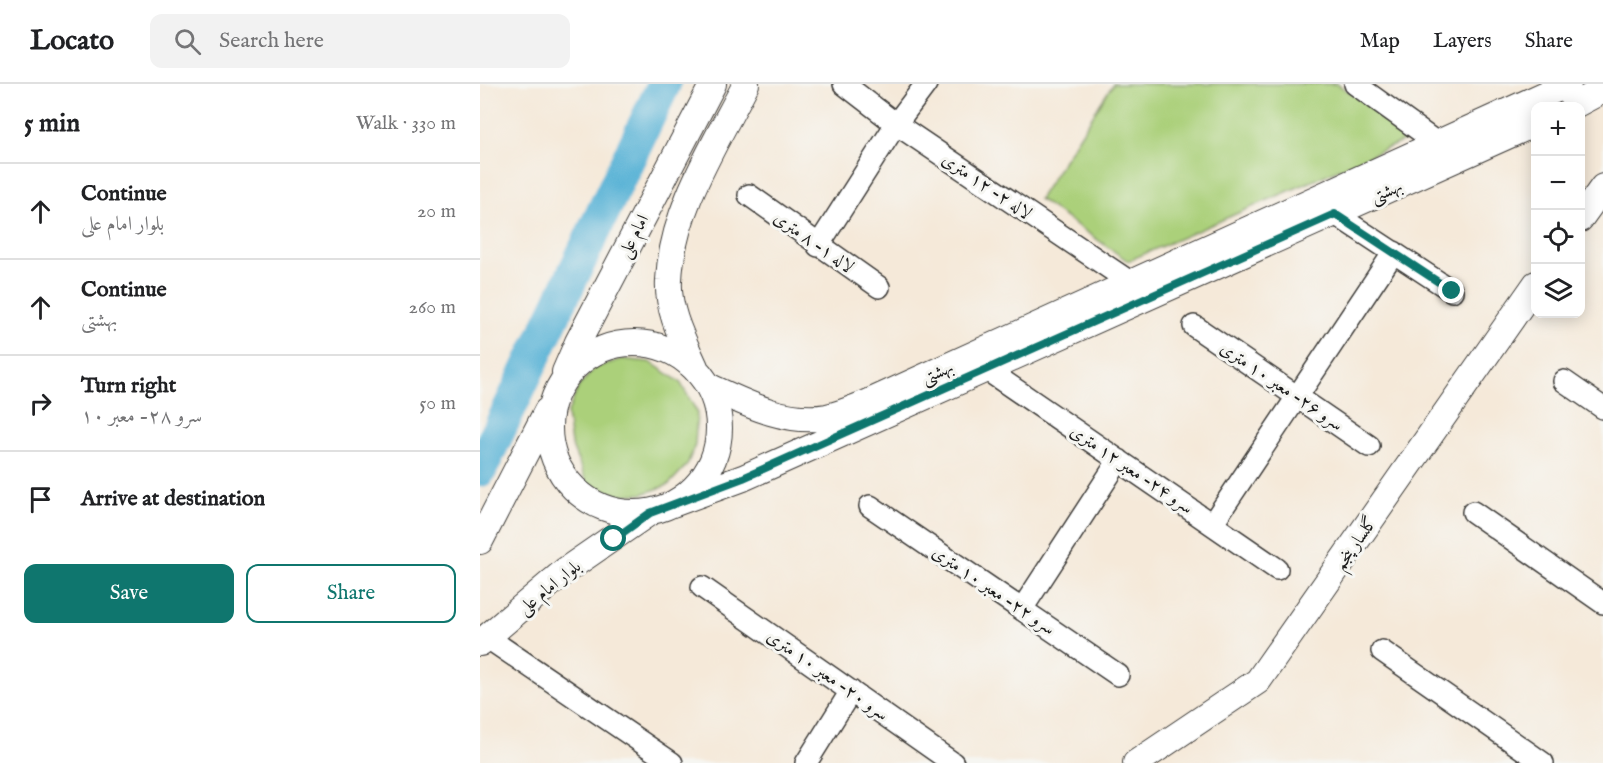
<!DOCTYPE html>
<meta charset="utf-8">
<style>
:root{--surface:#fff;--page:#f2f2f2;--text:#202124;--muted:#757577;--line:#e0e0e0;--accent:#0f766e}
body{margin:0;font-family:"IM FELL English",Amiri,serif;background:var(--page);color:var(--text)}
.controls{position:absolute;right:18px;top:18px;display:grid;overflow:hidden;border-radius:12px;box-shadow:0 3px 15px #0003}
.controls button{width:54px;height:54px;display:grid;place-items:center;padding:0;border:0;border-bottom:2px solid var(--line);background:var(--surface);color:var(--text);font:30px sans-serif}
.stop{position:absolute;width:18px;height:18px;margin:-14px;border:4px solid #0f766e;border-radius:50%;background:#fff}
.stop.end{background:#0f766e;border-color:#fff;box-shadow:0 2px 6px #0008}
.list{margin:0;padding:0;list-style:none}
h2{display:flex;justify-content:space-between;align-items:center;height:78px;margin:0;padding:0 24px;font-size:26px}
h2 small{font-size:20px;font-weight:400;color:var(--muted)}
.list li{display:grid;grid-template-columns:39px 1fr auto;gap:18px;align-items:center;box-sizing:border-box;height:96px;padding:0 24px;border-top:2px solid var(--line)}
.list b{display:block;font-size:22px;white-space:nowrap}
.list p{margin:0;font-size:20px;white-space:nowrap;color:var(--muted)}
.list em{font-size:20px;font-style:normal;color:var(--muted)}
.actions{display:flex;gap:12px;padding:18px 24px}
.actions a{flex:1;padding:14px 0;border:2px solid var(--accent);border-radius:12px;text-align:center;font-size:21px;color:var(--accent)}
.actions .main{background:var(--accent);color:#fff}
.icon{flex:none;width:33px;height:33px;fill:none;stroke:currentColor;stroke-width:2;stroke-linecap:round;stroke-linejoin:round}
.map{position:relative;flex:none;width:1123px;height:679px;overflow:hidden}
header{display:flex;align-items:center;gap:36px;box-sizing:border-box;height:84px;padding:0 30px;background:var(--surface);border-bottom:2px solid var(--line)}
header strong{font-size:28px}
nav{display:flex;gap:33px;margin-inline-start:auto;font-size:21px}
.search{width:420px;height:54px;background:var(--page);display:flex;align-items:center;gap:15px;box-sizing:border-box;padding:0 21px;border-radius:12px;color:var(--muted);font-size:22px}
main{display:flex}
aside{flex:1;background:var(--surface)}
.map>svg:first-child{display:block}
.green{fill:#abd07a;stroke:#64764b;stroke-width:1.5}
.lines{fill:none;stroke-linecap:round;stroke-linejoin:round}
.river{stroke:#58b2d6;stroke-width:34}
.minor-casing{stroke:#3d3b38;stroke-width:24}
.tertiary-casing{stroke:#3d3b38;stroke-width:28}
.minor{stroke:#fff;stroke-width:21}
.tertiary{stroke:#fff;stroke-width:26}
.route{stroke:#0f766e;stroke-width:8}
.labels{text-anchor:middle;stroke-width:6;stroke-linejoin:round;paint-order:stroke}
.street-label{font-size:18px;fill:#1c1c1c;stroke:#f6f6f2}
</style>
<header>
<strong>Locato</strong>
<div class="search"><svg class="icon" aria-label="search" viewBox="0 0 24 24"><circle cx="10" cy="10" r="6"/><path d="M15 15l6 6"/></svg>Search here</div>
<nav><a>Map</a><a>Layers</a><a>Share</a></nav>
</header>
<main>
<aside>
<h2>5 min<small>Walk · 330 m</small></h2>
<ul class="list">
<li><svg class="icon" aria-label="ahead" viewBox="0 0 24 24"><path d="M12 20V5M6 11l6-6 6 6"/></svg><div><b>Continue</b><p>بلوار امام علی</p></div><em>20 m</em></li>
<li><svg class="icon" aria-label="ahead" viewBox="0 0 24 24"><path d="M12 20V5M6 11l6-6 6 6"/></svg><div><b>Continue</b><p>بهشتی</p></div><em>260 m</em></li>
<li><svg class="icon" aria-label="right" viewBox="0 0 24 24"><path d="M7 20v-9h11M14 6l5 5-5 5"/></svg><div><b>Turn right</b><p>سرو ۲۸- معبر ۱۰</p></div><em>50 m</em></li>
<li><svg class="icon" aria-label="arrive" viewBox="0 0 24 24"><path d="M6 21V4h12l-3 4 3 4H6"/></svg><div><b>Arrive at destination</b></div></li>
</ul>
<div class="actions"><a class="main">Save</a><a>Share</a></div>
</aside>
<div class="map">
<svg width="1123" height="679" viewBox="0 0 1123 679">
<rect width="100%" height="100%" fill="#f6f6f2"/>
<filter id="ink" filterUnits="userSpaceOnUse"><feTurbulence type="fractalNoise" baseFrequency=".0167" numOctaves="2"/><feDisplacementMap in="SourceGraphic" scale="12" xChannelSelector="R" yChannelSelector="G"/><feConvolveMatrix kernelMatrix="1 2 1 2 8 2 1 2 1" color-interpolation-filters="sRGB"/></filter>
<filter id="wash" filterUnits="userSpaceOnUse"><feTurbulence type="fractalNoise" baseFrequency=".008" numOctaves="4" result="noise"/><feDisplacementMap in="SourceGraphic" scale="24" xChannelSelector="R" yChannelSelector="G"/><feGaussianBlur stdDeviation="1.35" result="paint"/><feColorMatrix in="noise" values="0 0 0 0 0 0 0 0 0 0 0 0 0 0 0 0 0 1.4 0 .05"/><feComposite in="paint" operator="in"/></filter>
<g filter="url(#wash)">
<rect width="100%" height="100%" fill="#f5e9d9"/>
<!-- green -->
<path class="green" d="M633 0H857L935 52 648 177 559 115Z
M142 275 170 278 200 298 217 328 215 361 207 381 188 401 162 410 137 411 107 399 91 360 87 330 99 302 115 284Z"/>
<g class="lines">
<!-- river -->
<path class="river" d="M0 386 184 0"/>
</g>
</g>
<g filter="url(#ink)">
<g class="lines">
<defs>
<path id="minor" d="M364 0 416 40 653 200
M875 0 957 59
M269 111 399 203
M855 130 972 207
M338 162 416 40 446 0
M714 242 889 362
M507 286 797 485
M1084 297 1123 324
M390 422 638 591
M993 428 1123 519
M732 440 914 168
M222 503 473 679
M542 525 639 376
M5 552 192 679
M902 567 1063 679
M326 679 371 607"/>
<path id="tertiary" d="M1093 22 1123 6
M1100 135 1123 103
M69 344a85 85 0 1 1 170 0a85 85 0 1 1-170 0Z
M215 283C203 256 187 226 189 196 192 126 235 61 266 0
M85 288 98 258 233 0
M228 302C265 319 305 340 347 333 361 330 374 324 387 319L1088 0
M195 419 263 394 1056 39
M0 457 67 327
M0 559 86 486 170 428
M656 679 778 597 1056 200"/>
</defs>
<!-- minor casing -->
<use href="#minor" class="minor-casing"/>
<!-- tertiary casing -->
<use href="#tertiary" class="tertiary-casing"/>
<!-- minor -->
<use href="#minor" class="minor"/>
<!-- tertiary -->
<use href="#tertiary" class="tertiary"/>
</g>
</g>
<g class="lines" filter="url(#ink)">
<!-- route -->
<path class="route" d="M134 455 170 429 263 394 855 130 972 207"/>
</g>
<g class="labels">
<!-- street labels -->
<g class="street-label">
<text transform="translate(507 102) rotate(34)" y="6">لاله ۲- ۱۲ متری</text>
<text transform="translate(906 107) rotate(-24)" y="6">بهشتی</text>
<text transform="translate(153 152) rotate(-63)" y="6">امام علی</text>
<text transform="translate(334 158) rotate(35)" y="6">لاله ۱- ۸ متری</text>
<text transform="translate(457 288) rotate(-24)" y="6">بهشتی</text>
<text transform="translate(802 302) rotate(34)" y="6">سرو ۲۶- معبر ۱۰ متری</text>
<text transform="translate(652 385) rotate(34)" y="6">سرو ۲۴- معبر ۱۲ متری</text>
<text transform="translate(875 459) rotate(-55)" y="6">گلسار پنجم</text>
<text transform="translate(69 503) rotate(-39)" y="6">بلوار امام علی</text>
<text transform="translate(514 506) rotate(34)" y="6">سرو ۲۲- معبر ۱۰ متری</text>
<text transform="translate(348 591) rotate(35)" y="6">سرو ۲۰- معبر ۱۰ متری</text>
</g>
</g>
</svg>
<div class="controls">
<button>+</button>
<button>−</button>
<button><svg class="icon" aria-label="locate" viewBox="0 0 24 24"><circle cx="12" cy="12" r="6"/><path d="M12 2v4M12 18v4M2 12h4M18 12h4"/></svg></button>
<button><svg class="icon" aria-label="layers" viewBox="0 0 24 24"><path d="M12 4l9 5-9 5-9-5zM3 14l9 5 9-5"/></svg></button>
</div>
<div class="stop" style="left:134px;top:455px"></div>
<div class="stop end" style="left:972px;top:207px"></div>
</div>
</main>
